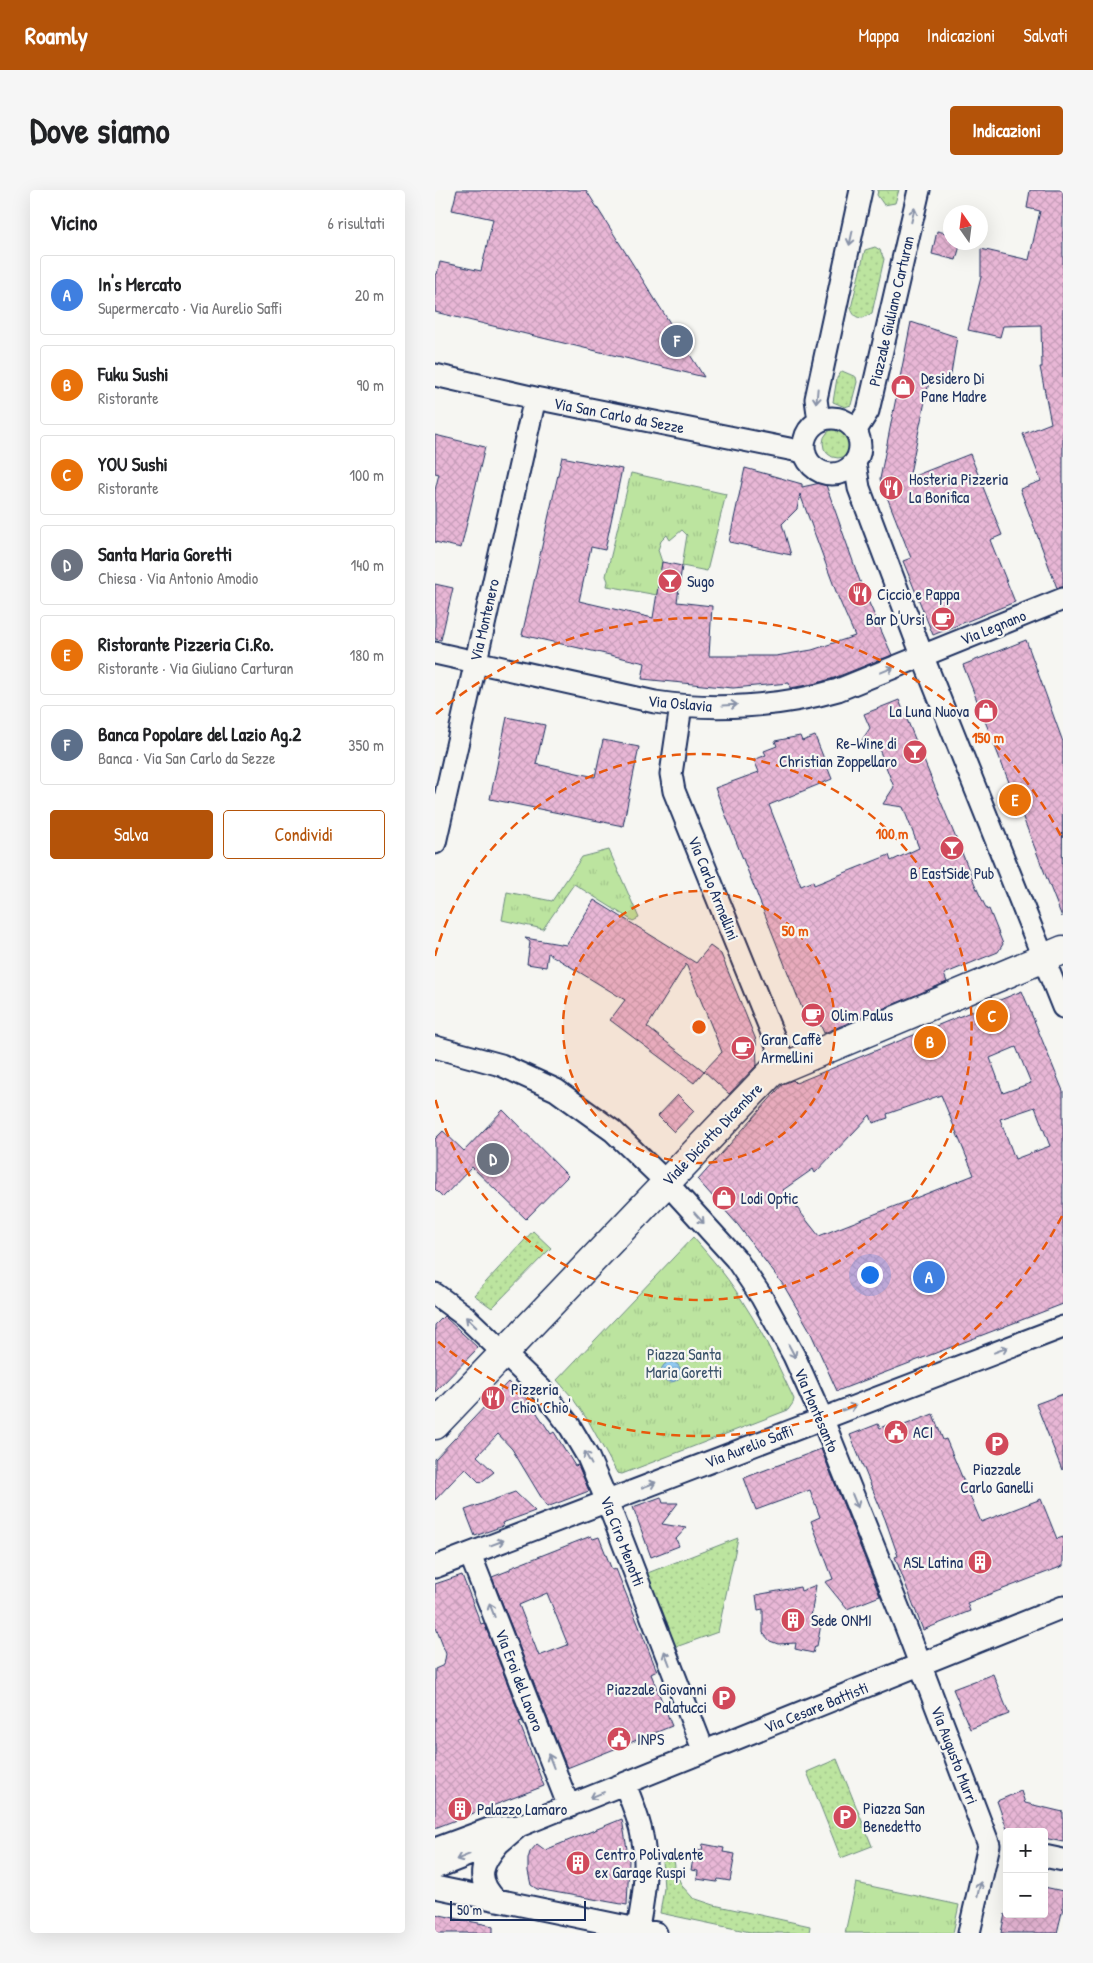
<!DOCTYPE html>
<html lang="it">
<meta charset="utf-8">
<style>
:root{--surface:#fff;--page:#f6f6f6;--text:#202124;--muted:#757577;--line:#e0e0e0;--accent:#b45309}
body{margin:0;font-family:"Patrick Hand",sans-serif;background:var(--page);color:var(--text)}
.controls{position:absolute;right:15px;bottom:15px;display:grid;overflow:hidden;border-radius:5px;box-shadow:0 5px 20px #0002}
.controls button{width:45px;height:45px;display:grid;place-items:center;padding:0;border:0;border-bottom:1px solid var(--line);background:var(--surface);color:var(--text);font:25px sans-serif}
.compass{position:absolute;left:508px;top:15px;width:45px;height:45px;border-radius:50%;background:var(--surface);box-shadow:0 5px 20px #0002;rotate:346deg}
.scale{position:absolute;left:15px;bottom:12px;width:136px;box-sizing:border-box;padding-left:5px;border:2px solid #1b2f5e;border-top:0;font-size:14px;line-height:18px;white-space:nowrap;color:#1b2f5e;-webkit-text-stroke:4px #f6f6f2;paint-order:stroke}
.you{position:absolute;left:434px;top:1084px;width:18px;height:18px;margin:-12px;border:4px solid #fff;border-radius:50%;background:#1a73e8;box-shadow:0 0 0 8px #1a73e833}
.badge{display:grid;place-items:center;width:32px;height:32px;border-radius:50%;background:var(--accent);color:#fff;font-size:16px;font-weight:700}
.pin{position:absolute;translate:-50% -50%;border:2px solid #fff;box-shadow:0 1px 5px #0006}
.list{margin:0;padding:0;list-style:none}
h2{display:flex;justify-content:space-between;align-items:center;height:65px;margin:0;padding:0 20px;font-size:21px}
h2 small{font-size:16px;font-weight:400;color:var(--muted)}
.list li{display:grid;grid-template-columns:32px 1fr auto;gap:15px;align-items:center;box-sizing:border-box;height:80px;margin:0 10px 10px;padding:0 10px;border:1px solid var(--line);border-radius:5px}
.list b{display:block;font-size:19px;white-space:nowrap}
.list p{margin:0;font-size:16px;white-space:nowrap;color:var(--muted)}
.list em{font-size:16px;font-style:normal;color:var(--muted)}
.actions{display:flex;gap:10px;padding:15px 20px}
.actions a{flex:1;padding:11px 0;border:1px solid var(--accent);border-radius:5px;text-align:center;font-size:18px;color:var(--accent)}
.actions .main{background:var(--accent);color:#fff}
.map{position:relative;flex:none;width:628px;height:1743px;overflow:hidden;border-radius:5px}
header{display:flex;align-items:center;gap:30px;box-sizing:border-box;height:70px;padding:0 25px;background:var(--accent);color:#fff}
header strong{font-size:24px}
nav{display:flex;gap:28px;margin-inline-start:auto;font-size:18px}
.intro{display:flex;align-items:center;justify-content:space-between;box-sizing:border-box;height:120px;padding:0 30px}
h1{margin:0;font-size:35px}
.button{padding:12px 22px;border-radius:5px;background:var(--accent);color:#fff;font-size:18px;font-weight:700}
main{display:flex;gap:30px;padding:0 30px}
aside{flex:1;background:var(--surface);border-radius:5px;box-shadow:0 5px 20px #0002}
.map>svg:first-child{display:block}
.grass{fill:url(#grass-dots);stroke:#6c8a7e}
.park{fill:url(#park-tufts);stroke:#6c8a7e}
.water{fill:url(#water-rules);stroke:#628bb6}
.building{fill:url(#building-cross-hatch);stroke:#1b2f5e;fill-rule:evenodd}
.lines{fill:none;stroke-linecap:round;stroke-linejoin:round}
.street-casing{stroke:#1b2f5e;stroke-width:25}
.secondary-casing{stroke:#1b2f5e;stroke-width:31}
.street{stroke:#f6f6f2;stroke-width:21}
.secondary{stroke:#f6f6f2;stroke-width:28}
.oneway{stroke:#8892a8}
.ring{fill:none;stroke:#e8590c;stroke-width:2.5;stroke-dasharray:9 6}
.labels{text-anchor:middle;stroke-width:4.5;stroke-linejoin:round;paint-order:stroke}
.street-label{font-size:16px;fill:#1b2f5e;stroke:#f6f6f2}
.poi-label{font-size:16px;fill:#1b2f5e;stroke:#f6f6f2;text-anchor:start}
.park-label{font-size:16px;fill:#3b536b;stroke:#f6f6f2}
.centre{fill:#e8590c;stroke:#f6f6f2;stroke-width:2.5}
.ring-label{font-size:15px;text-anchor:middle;font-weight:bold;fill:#e8590c;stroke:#f6f6f2;stroke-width:4.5;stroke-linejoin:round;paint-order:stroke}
</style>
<header>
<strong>Roamly</strong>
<nav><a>Mappa</a><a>Indicazioni</a><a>Salvati</a></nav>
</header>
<div class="intro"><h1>Dove siamo</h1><a class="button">Indicazioni</a></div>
<main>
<aside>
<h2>Vicino<small>6 risultati</small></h2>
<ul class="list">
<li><span class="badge" style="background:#3f7fe0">A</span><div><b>In's Mercato</b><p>Supermercato · Via Aurelio Saffi</p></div><em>20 m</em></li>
<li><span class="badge" style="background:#e8710a">B</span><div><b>Fuku Sushi</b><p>Ristorante</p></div><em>90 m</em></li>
<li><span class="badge" style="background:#e8710a">C</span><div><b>YOU Sushi</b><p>Ristorante</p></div><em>100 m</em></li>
<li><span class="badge" style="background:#6b7280">D</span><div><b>Santa Maria Goretti</b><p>Chiesa · Via Antonio Amodio</p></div><em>140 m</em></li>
<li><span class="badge" style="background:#e8710a">E</span><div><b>Ristorante Pizzeria Ci.Ro.</b><p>Ristorante · Via Giuliano Carturan</p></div><em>180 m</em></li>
<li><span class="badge" style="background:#5c6f8a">F</span><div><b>Banca Popolare del Lazio Ag.2</b><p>Banca · Via San Carlo da Sezze</p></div><em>350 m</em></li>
</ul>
<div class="actions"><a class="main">Salva</a><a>Condividi</a></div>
</aside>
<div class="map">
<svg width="628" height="1743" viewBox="0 0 628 1743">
<defs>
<pattern id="grass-dots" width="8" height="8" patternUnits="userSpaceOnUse" patternTransform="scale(1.25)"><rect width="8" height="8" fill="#bce49f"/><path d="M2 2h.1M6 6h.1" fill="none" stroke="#a1c48b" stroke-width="1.8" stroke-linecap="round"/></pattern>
<pattern id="park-tufts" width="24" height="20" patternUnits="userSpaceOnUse" patternTransform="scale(1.25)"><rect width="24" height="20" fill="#bce49f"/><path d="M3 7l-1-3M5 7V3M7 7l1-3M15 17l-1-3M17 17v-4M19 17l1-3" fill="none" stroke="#a1c48b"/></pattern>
<pattern id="water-rules" width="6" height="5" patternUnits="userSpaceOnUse" patternTransform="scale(1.25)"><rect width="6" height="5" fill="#91c9f0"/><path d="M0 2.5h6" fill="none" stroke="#7cadd0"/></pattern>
<pattern id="building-cross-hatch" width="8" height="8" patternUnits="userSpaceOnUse" patternTransform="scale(1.25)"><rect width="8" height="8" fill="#e9b7d6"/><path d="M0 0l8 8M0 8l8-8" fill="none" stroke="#c79eba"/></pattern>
</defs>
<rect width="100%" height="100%" fill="#f6f6f2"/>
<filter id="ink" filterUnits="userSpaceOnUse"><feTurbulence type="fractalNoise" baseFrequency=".02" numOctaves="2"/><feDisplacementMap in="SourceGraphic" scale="10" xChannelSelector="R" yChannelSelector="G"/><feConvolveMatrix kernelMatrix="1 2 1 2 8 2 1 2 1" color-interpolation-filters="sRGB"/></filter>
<g filter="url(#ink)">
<!-- grass -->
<path class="grass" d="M443 0H464L460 13 449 15 442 5Z
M440 57 445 60 449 69 437 123 428 128C421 128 418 125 416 118L429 64 430 60Z
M407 181 421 187 422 192 416 215 410 217 398 212 402 188Z
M388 253a15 15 0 1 1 30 0a15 15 0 1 1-30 0Z
M98 1041 116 1058 57 1118 39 1105Z
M303 1348 283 1442 238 1458 210 1384Z
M402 1569 437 1656 406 1668 372 1582Z
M239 1670 241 1683 247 1696 258 1708 279 1715 375 1736 374 1743H320L225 1723 229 1698 227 1671Z"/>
<!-- park -->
<path class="park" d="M196 283 291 304 272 381 247 376 252 345 247 340 235 350 232 345 226 351 223 360 227 372 222 405 172 396 173 391 171 386Z
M174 660 204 728 198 731 139 694 108 739 67 730 72 702 117 711 147 667Z
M258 1047C277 1069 296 1091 311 1117 330 1146 344 1178 359 1209L358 1213 353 1220 187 1284 182 1283 154 1232 136 1206 122 1190Z
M421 1693 524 1715 518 1743H410Z"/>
<!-- water -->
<path class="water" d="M226 1182a10 10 0 1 1 20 0a10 10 0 1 1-20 0Z"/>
<!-- building -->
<path class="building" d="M22 0H151L269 187 0 122V84H2L5 72 46 81 58 29 17 20Z
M595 0H628V397L622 398 585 299 606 291 588 244 616 233 605 177H607L606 135 568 136 565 147 533 140 546 87V59L594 70 605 21 592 18Z
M502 41 516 44V52H526L521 70 497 64Z
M476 132 522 147 514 196 494 192 474 288 535 264 567 345 555 350 580 412 498 445 468 371 476 368 445 289Z
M0 245 50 257 26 358 0 352V300L4 284 0 283Z
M127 267 187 279 170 360 156 357 144 411 218 428 227 372 247 376 242 412 277 416 274 466H341L377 460 420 446 403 407 365 304 362 319 347 334 356 365 294 352 310 278 367 294V297L390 292 427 397 457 465 399 488 378 494 355 498 354 493 298 498 207 489 210 473 87 445Z
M0 394 18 398 6 450 0 449Z
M591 450 628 552 627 727 528 475Z
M464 510 541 697 552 720 554 719 568 754 563 762 509 784 512 792 389 843 384 832 374 836 280 598 324 582 319 570 331 565 329 561 342 556 340 551 365 546 367 551 380 546 397 589 334 615 366 696 378 691 379 695 454 665 456 671 484 658 468 617 448 614 459 597 444 559 431 556 427 550 435 538 429 524Z
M72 527 110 535 101 574 160 587 168 550 204 557 188 636 55 609Z
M159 710 261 773 275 756 286 764 321 850 322 875 294 904 269 881 287 862 251 774 212 837 269 881 259 893 175 830 190 810 113 763 111 777 92 774 95 752 90 748 131 755Z
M587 801 628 901V1114L402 1201 374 1139 349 1096 303 1035 263 990 348 894 358 890 361 893ZM581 857 596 893 568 903 555 868ZM506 905 539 985 384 1046 348 1000 378 979 380 983 435 925 438 933 453 928 452 924ZM600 917 615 956 580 969 565 929Z
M243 905 259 921 239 942 223 926Z
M68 920 133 986 91 1029 37 977 8 1007 0 999V949L8 941 29 961Z
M9 1126 43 1158 0 1202V1135Z
M73 1192 94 1211 116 1244 119 1242 140 1276 143 1275 154 1301 112 1317 77 1259 63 1244 42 1266 59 1282 45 1293 30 1278 0 1310V1269Z
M628 1204V1279L627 1280 601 1214Z
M498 1224 508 1250 511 1249 546 1332 606 1309 622 1349 628 1347V1376L532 1413 535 1421 488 1440 460 1367 463 1366 450 1329 415 1245 443 1234 445 1238 452 1235 454 1241Z
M386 1259 445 1406 412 1419 390 1392 398 1389 376 1331 385 1327 375 1300 321 1320 309 1288Z
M80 1302 100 1321 67 1333 68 1336 40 1346 30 1320Z
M226 1307 228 1313H243L227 1334 251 1338 241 1349 244 1356 216 1367 198 1317Z
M156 1346 158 1349 164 1347 177 1380 181 1379 222 1481 216 1484 237 1536 132 1578 57 1387 75 1380V1378ZM112 1403 133 1455 104 1466 84 1415Z
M27 1385 46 1434 49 1433 87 1531 84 1532 109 1596 0 1638V1479L9 1475 11 1464 0 1435V1394Z
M381 1395 376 1427 387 1429 382 1456H380L378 1463 360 1459 361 1453 343 1454 335 1451 328 1443V1419L323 1420 321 1405 365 1397 366 1401Z
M558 1484 574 1524 535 1539 518 1499Z
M586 1601 590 1613 628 1622V1652L609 1648V1642H582L572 1639 562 1611Z
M187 1629 194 1671 192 1715 102 1699 96 1695 93 1681V1669L95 1662 102 1654 110 1660Z
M268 1654 289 1658 288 1662 300 1664 295 1691 283 1689 282 1692 262 1689 263 1681 256 1680 260 1659 267 1660Z
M609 1697 628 1701V1718L622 1743H566L570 1724H609Z
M0 1724 58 1736V1743H0Z"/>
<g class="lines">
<defs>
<path id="street" d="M0 185 100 208 369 262
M369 256a28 28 0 1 1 56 0a28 28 0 1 1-56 0Z
M384 231 381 209 426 0
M421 240 433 221 484 0
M420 273 424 298 487 465 628 817
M0 463 220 512C279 521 345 517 403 500L628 409
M246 516 236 584 239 601 350 875
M0 653 100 208
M0 857 66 875 121 900 178 941 231 992 301 1069 326 1106 359 1166 387 1228 471 1437 554 1655
M0 1104 30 1126 106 1199 134 1235 153 1267 172 1311 269 1562
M35 1364 134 1617
M0 1377 628 1137
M190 1594C196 1611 204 1628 207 1646 214 1679 208 1711 202 1743
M0 1659 54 1639 84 1636 628 1417
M609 1666 628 1670
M0 1678 64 1653 84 1636
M0 1697 221 1743
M61 1710C39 1688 47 1673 64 1653
M534 1743 554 1655"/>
<path id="secondary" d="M0 1235 337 882 628 760"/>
</defs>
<!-- street casing -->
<use href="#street" class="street-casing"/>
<!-- secondary casing -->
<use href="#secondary" class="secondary-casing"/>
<!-- street -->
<use href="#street" class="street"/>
<!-- secondary -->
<use href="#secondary" class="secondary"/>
</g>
<!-- one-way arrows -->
<defs><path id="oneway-shaft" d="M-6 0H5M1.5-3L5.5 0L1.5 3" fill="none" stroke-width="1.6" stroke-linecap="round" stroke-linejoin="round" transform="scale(1.25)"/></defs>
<g class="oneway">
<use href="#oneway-shaft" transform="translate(478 25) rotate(-77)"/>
<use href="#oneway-shaft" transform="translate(416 48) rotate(102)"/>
<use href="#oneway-shaft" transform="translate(382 206) rotate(95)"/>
<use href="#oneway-shaft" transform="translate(452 480) rotate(-22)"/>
<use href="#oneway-shaft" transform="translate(295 515) rotate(-3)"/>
<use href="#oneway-shaft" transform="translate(264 1028) rotate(48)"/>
<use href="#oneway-shaft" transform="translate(36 1132) rotate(-136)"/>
<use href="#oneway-shaft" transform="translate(566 1160) rotate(-21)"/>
<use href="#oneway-shaft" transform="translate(357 1161) rotate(62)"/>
<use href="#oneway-shaft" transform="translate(414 1218) rotate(-20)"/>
<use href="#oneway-shaft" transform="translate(153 1268) rotate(-118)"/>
<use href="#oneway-shaft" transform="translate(214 1295) rotate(-21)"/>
<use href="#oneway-shaft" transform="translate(420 1311) rotate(68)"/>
<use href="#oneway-shaft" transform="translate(62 1353) rotate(-21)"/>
<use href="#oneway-shaft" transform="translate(57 1420) rotate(-111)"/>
<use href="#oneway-shaft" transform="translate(232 1468) rotate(-111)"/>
<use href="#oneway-shaft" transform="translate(116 1571) rotate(-111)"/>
<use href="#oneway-shaft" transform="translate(162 1605) rotate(157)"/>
<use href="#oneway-shaft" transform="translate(28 1667) rotate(158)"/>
<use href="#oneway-shaft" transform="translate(544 1699) rotate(-77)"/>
</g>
</g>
<!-- distance rings -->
<circle cx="264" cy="837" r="136" fill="#e8590c" fill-opacity=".12"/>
<g class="ring">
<circle cx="264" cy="837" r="136"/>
<path d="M0 766A273 273 0 1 1 0 908"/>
<path d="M627 1026A409 409 0 0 1 1 1150M1 524A409 409 0 0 1 627 648"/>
</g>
<!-- icons -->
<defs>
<symbol id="shop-disc" viewBox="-11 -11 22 22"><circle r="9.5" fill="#d1495b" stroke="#f6f6f2"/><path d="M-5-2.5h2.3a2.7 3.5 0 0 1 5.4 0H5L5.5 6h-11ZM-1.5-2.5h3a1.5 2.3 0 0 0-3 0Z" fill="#fff"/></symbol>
<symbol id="restaurant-disc" viewBox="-11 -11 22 22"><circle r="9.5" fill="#d1495b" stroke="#f6f6f2"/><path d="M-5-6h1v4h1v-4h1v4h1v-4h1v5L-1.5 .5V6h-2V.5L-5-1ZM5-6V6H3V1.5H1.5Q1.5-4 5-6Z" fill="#fff"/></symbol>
<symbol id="bar-disc" viewBox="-11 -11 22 22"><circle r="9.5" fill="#d1495b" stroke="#f6f6f2"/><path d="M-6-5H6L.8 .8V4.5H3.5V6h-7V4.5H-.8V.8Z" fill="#fff"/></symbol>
<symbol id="cafe-disc" viewBox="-11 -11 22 22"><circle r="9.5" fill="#d1495b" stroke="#f6f6f2"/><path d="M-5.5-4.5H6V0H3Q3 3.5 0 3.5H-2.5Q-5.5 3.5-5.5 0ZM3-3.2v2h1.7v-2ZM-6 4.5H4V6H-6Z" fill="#fff"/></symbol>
<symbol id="civic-disc" viewBox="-11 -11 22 22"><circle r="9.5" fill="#d1495b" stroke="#f6f6f2"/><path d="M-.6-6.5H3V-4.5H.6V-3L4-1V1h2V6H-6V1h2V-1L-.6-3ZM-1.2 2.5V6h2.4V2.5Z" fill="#fff"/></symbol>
<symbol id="parking-disc" viewBox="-11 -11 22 22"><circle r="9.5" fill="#d1495b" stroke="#f6f6f2"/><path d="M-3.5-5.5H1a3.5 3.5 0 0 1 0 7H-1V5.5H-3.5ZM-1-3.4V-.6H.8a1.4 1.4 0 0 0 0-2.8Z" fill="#fff"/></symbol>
<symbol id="building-disc" viewBox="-11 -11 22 22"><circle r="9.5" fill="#d1495b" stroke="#f6f6f2"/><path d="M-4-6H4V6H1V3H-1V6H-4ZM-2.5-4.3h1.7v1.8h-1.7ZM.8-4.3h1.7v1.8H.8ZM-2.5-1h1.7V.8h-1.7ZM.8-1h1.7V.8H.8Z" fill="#fff"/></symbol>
</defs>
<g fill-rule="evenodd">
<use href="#shop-disc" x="454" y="183" width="28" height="28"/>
<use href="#restaurant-disc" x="442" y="284" width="28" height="28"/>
<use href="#bar-disc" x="221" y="377" width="28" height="28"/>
<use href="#restaurant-disc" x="411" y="390" width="28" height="28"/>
<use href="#cafe-disc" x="494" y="415" width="28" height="28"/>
<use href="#shop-disc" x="537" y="507" width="28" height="28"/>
<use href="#bar-disc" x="466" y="548" width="28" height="28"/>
<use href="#bar-disc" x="503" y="644" width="28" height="28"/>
<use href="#cafe-disc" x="364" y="811" width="28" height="28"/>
<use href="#cafe-disc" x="294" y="844" width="28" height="28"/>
<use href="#shop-disc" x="275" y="994" width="28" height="28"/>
<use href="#restaurant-disc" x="44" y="1194" width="28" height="28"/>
<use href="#civic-disc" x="447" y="1228" width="28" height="28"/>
<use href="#parking-disc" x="548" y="1240" width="28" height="28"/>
<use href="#building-disc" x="531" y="1358" width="28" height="28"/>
<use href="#building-disc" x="344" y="1416" width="28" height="28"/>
<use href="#parking-disc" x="275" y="1494" width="28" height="28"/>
<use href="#civic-disc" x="170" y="1535" width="28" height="28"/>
<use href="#building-disc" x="11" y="1605" width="28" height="28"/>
<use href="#parking-disc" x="396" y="1613" width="28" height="28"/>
<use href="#building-disc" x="129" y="1659" width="28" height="28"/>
</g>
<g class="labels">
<!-- street labels -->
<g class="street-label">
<text transform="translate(456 121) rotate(-77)" y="6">Piazzale Giuliano Carturan</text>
<text transform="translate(184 225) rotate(11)" y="6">Via San Carlo da Sezze</text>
<text transform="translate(49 430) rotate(-77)" y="6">Via Montenero</text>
<text transform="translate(558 437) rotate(-22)" y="6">Via Legnano</text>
<text transform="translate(245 513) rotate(5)" y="6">Via Oslavia</text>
<text transform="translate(279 698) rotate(68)" y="6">Via Carlo Armellini</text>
<text transform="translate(277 944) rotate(-46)" y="6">Viale Diciotto Dicembre</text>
<text transform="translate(382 1220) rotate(67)" y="6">Via Montesanto</text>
<text transform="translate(314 1256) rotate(-21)" y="6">Via Aurelio Saffi</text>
<text transform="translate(188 1351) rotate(69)" y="6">Via Ciro Menotti</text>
<text transform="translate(85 1490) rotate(69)" y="6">Via Eroi del Lavoro</text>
<text transform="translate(381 1517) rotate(-22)" y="6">Via Cesare Battisti</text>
<text transform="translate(520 1565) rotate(69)" y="6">Via Augusto Murri</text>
</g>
<!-- poi labels -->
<g class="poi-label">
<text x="486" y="194">Desidero Di<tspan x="486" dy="18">Pane Madre</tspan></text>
<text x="474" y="295">Hosteria Pizzeria<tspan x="474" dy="18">La Bonifica</tspan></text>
<text x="252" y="397">Sugo</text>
<text x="442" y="410">Ciccio e Pappa</text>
<text x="490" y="435" text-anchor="end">Bar D'Ursi</text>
<text x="534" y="527" text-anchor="end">La Luna Nuova</text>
<text x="462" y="559" text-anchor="end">Re-Wine di<tspan x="462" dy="18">Christian Zoppellaro</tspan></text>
<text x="517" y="689" text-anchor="middle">B EastSide Pub</text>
<text x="396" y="831">Olim Palus</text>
<text x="326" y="855">Gran Caffè<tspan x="326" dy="18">Armellini</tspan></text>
<text x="306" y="1014">Lodi Optic</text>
<text x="76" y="1205">Pizzeria<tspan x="76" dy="18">Chio' Chio'</tspan></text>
<text x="478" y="1248">ACI</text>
<text x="562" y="1285" text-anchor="middle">Piazzale<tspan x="562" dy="18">Carlo Ganelli</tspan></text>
<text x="528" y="1378" text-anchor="end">ASL Latina</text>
<text x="376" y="1436">Sede ONMI</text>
<text x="272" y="1505" text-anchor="end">Piazzale Giovanni<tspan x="272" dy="18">Palatucci</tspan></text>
<text x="202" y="1555">INPS</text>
<text x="428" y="1624">Piazza San<tspan x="428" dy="18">Benedetto</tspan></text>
<text x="42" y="1625">Palazzo Lamaro</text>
<text x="160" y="1670">Centro Polivalente<tspan x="160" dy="18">ex Garage Ruspi</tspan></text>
</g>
<!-- park labels -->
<g class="park-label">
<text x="249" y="1170">Piazza Santa<tspan x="249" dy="18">Maria Goretti</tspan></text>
</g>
</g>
<circle cx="264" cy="837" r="8" class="centre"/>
<g class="ring-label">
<text x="553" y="553">150 m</text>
<text x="457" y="649">100 m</text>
<text x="360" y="746">50 m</text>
</g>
</svg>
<div class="controls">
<button>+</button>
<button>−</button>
</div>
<svg class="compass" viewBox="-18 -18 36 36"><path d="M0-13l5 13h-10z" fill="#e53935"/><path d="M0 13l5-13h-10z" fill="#757577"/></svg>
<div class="scale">50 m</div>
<div class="you"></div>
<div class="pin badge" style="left:494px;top:1087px;background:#3f7fe0">A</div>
<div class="pin badge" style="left:495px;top:852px;background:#e8710a">B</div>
<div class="pin badge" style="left:557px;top:826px;background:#e8710a">C</div>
<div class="pin badge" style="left:58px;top:969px;background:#6b7280">D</div>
<div class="pin badge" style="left:580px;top:610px;background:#e8710a">E</div>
<div class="pin badge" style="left:242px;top:151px;background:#5c6f8a">F</div>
</div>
</main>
